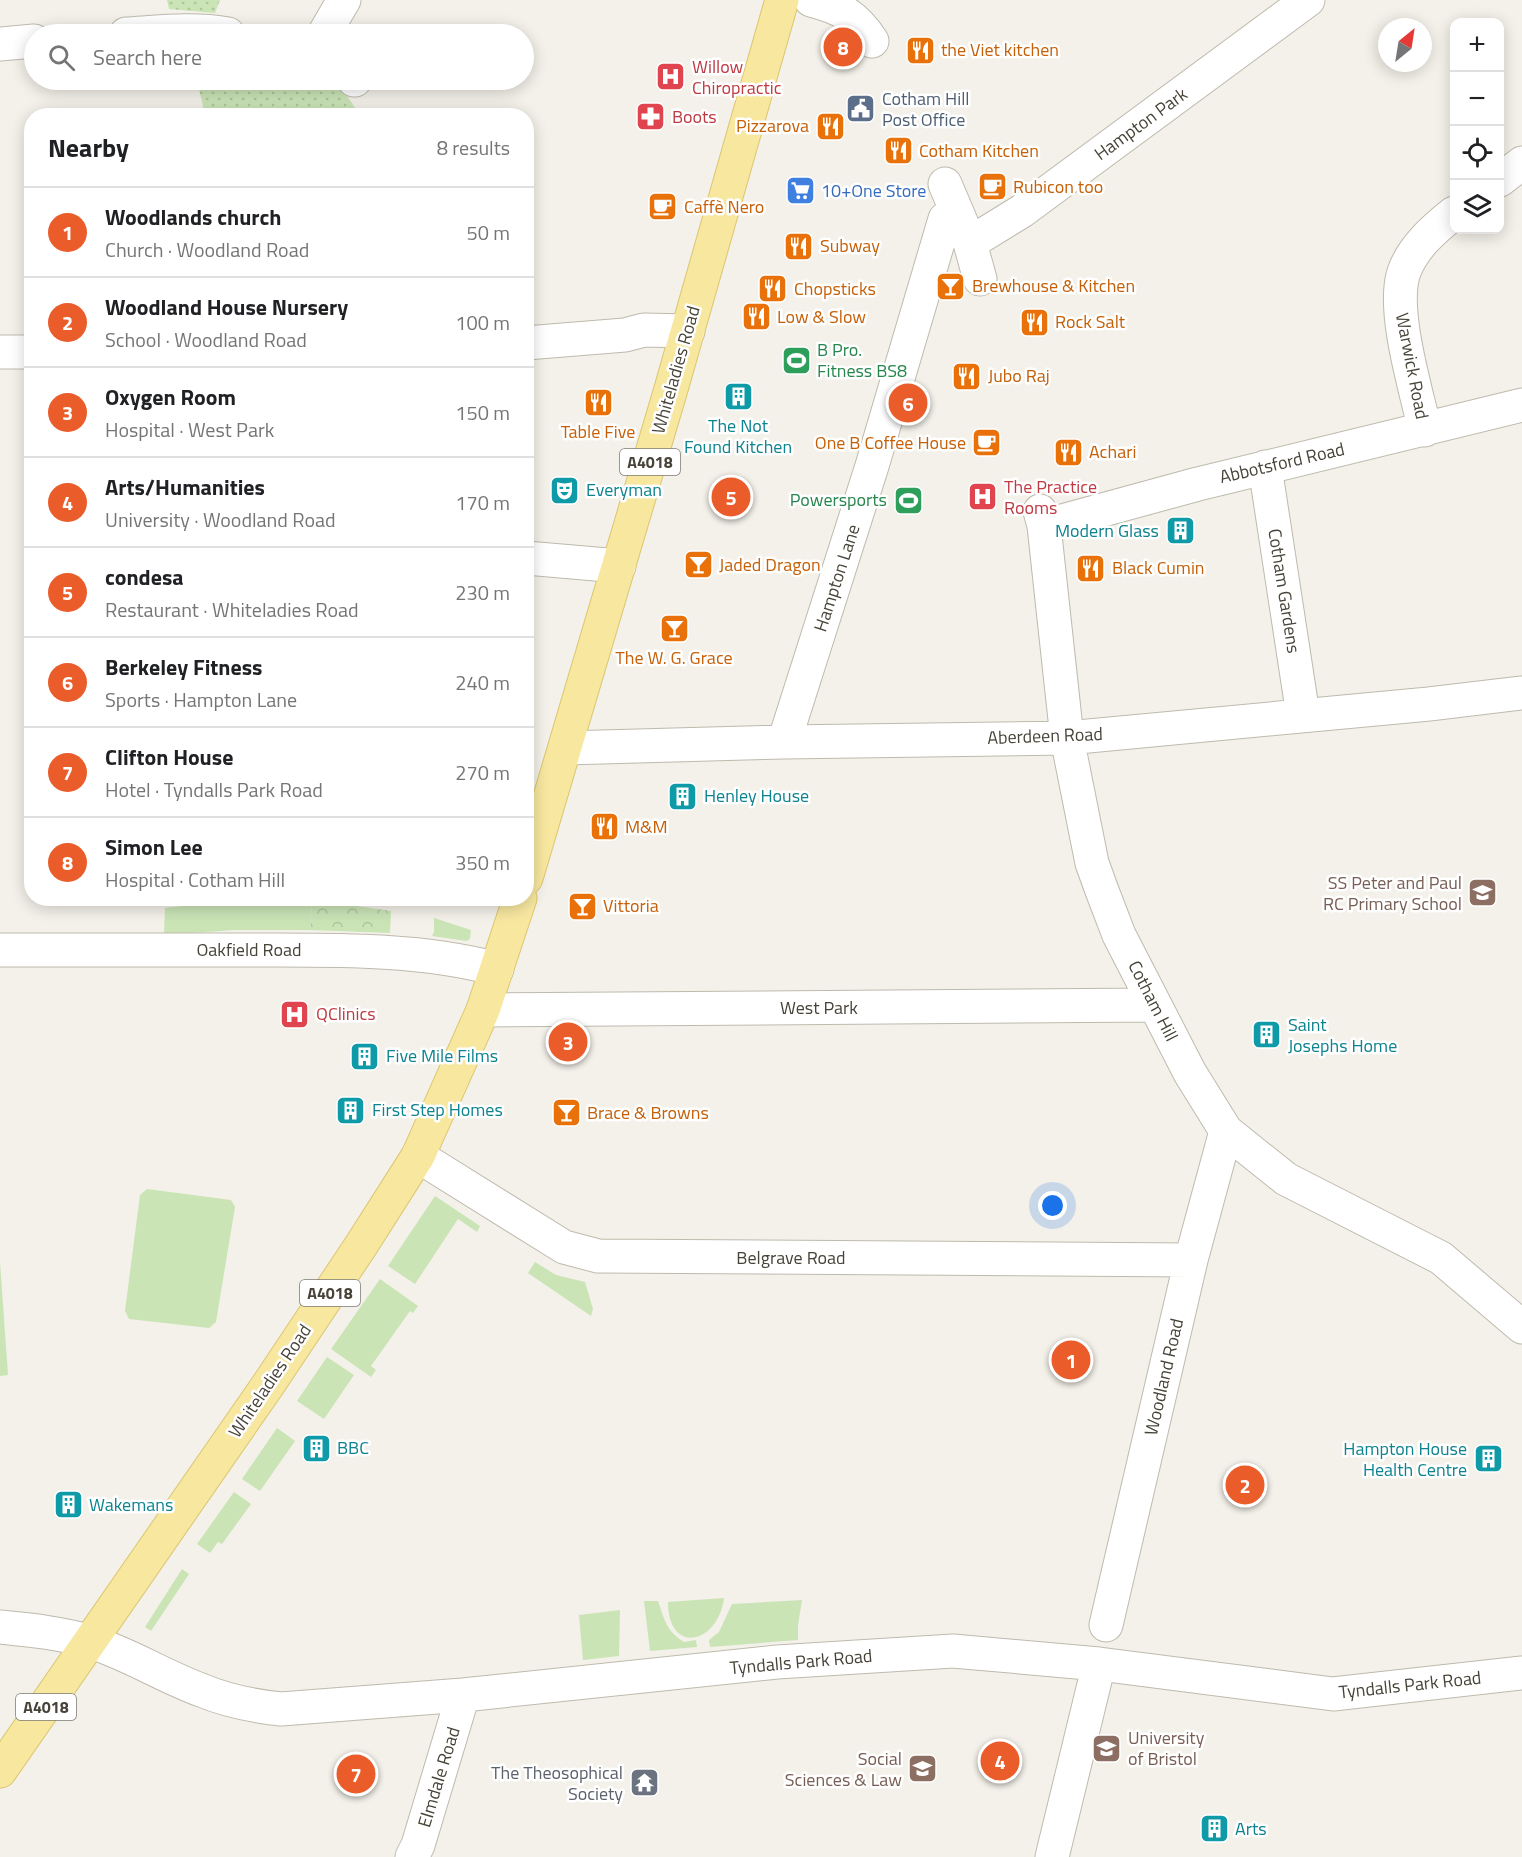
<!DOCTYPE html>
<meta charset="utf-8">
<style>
:root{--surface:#fff;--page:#f6f6f6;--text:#202124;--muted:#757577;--line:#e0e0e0;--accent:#ea5c2a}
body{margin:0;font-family:"Titillium Web",sans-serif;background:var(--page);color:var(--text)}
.controls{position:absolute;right:18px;top:18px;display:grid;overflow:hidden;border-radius:12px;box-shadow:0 3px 15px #0003}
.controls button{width:54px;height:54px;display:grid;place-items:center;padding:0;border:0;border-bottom:2px solid var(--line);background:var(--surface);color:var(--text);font:30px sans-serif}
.compass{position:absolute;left:1378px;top:18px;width:54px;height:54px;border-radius:50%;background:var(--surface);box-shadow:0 3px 15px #0003;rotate:30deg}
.you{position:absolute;left:1053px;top:1206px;width:21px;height:21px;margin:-15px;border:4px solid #fff;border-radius:50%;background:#1a73e8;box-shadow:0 0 0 9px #1a73e833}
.badge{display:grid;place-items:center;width:39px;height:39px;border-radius:50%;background:var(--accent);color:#fff;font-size:20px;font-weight:700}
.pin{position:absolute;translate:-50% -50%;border:3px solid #fff;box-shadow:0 2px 6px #0006}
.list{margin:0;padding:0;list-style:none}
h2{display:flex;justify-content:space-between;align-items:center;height:78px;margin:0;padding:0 24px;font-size:26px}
h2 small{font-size:20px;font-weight:400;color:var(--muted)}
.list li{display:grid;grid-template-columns:39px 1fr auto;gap:18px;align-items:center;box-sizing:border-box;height:90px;padding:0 24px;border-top:2px solid var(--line)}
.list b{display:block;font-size:22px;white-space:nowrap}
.list p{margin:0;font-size:20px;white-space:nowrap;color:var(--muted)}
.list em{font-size:20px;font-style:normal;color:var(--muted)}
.icon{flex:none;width:33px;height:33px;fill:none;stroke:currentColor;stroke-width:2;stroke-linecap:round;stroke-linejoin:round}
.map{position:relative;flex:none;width:1522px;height:1857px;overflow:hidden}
.search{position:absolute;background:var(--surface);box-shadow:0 3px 15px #0003;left:24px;top:24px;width:510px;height:66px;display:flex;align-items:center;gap:15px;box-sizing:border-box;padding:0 21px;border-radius:33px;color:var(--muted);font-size:22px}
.panel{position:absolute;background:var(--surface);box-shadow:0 3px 15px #0003;left:24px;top:108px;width:510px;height:798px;border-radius:24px}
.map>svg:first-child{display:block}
.green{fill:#cae4b6}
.forest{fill:url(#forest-crowns)}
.garden{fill:url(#garden-dots)}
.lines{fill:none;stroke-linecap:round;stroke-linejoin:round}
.minor-casing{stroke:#bebaad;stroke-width:35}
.major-casing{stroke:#dbc670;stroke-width:35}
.minor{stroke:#fff;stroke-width:33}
.major{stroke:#f7e79f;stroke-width:33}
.labels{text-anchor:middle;stroke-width:5;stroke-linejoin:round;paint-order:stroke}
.shield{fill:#fff;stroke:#7e7b74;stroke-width:1.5}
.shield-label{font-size:16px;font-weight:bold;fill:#474338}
.food-label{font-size:18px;fill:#c56008;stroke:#fff;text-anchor:start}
.health-label{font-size:18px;fill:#be3a42;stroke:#fff;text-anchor:start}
.service-label{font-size:18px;fill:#4e5e75;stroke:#fff;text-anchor:start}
.street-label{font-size:18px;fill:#474338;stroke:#fff}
.shop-label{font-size:18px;fill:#366cbe;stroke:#fff;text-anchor:start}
.leisure-label{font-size:18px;fill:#27864d;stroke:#fff;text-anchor:start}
.culture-label{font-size:18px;fill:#0d838f;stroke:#fff;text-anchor:start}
.education-label{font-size:18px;fill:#785e54;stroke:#fff;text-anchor:end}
.worship-label{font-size:18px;fill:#5b616d;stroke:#fff;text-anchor:end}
</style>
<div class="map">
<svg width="1522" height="1857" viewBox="0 0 1522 1857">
<defs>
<pattern id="forest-crowns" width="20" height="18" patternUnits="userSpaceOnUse" patternTransform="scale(1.5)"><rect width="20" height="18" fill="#cae4b6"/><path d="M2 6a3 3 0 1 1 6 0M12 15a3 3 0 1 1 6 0" fill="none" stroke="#afc59d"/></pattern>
<pattern id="garden-dots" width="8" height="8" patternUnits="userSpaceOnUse" patternTransform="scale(1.5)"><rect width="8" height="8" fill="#cae4b6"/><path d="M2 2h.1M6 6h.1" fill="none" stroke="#afc59d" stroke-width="1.8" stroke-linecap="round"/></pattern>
</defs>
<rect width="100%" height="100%" fill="#f3f1e9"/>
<!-- green -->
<path class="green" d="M235 900 312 902 310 930H234L164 935 165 908Z
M434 918 471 930 470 939 467 941 432 936 434 932Z
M147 1189 231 1200 235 1207 216 1322 209 1328 129 1319 125 1311 140 1195Z
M435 1196 480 1226 477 1232 458 1219 415 1284 388 1266Z
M0 1262 8 1375 0 1376Z
M535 1262 556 1275 585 1282 593 1309 591 1316 528 1273Z
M380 1279 418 1306 413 1313 410 1311 371 1366 376 1370 371 1377 331 1349Z
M327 1357 354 1375 324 1419 297 1401Z
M277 1428 295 1441 260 1491 242 1479Z
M234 1492 251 1504 222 1544 218 1542 210 1553 197 1544Z
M182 1569 189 1574 151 1631 145 1627Z
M724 1598C718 1645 668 1655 668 1602Z
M802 1600 798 1625V1640L710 1647 709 1640 719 1632 732 1604Z
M644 1601H658C664 1619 667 1632 684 1642L696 1640 697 1647 650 1651Z
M620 1610 619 1656 583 1660 579 1615Z"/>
<!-- forest -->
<path class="forest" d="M312 902 335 903 391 911 390 933 310 930Z"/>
<!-- garden -->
<path class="garden" d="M167 0H220L215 13 169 9Z
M197 80H336L360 115H205Z"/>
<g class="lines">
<defs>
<path id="minor" d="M811 0C841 8 855 15 872 41
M126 34C160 32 194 28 228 34
M324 34 344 0
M0 44 34 41
M354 80H355
M1500 180 1522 163
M945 184 970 243 980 279
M970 243 1022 211 1308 0
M526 343 625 335 644 330 688 331
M0 352H32
M1425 430C1416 390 1391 309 1404 272 1413 247 1434 229 1454 213
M1265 467 1303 715
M1040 511 1044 526 1067 738 1092 863 1101 888 1119 935 1190 1073 1226 1131 1286 1179 1441 1258 1522 1327
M1044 526 1198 484 1522 405
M526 558 619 566
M784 742 872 466 945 219 957 212
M565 748 784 742 1067 738 1429 704 1522 693
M0 950C84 950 168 950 251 950 331 950 419 948 497 969
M483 1010 1155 1005
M418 1156 564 1247 598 1256 1191 1260
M1106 1625 1191 1260 1226 1131
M0 1627C30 1630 62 1633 91 1642 129 1654 163 1676 201 1690 227 1701 253 1706 281 1709L463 1695 777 1662 953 1651 1099 1664 1333 1694 1522 1673
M412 1857 418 1845 463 1695
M1052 1857 1099 1664"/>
<path id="major" d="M526 878 671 389 782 0
M0 1771 268 1385 362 1244 418 1156 483 1010 520 898"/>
</defs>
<!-- minor casing -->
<use href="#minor" class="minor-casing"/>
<!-- major casing -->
<use href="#major" class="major-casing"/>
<!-- minor -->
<use href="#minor" class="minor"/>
<!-- major -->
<use href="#major" class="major"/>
</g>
<!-- icons -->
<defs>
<symbol id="restaurant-square" viewBox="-11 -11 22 22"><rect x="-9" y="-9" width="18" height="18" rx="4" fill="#e8710a" stroke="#fff"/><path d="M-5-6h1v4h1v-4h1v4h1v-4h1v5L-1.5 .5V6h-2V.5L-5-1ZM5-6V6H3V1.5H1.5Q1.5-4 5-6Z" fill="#fff"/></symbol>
<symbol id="hospital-square" viewBox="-11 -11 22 22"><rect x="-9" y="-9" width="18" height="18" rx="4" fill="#e0444e" stroke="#fff"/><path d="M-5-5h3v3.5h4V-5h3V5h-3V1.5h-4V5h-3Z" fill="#fff"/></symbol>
<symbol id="civic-square" viewBox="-11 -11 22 22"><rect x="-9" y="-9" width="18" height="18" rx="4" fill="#5c6f8a" stroke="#fff"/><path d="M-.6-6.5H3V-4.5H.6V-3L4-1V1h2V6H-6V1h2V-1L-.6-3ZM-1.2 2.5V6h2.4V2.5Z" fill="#fff"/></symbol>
<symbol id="pharmacy-square" viewBox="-11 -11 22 22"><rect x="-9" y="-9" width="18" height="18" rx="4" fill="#e0444e" stroke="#fff"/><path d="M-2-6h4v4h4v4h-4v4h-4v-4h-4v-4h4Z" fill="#fff"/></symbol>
<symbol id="cafe-square" viewBox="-11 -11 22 22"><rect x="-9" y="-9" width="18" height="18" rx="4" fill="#e8710a" stroke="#fff"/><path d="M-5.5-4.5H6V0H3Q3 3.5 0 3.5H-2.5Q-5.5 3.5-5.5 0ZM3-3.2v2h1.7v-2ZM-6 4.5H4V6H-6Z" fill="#fff"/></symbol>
<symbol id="supermarket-square" viewBox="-11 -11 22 22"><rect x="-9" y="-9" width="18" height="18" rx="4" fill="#3f7fe0" stroke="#fff"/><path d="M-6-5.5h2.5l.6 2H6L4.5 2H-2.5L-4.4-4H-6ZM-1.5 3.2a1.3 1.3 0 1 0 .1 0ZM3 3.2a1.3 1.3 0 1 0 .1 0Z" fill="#fff"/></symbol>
<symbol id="bar-square" viewBox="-11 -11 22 22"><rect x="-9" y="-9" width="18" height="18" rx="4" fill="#e8710a" stroke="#fff"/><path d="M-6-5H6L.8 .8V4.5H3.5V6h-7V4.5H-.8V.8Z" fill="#fff"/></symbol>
<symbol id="stadium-square" viewBox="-11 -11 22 22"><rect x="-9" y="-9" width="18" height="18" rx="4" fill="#2e9e5b" stroke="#fff"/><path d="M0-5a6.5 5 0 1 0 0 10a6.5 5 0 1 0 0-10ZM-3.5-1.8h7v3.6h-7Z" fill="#fff"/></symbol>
<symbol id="building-square" viewBox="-11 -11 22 22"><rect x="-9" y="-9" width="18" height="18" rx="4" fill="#0f9aa8" stroke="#fff"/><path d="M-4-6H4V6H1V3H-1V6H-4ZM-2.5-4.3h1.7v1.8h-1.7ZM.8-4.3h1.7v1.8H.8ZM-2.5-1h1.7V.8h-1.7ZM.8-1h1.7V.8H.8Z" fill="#fff"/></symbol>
<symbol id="theatre-square" viewBox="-11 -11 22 22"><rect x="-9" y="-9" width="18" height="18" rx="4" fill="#0f9aa8" stroke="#fff"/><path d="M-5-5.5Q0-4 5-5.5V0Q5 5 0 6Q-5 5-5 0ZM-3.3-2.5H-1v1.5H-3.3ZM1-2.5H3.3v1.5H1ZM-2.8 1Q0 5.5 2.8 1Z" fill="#fff"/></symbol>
<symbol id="school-square" viewBox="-11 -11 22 22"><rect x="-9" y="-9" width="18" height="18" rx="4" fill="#8d6e63" stroke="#fff"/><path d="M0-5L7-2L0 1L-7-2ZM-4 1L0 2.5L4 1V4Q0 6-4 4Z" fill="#fff"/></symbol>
<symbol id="university-square" viewBox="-11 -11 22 22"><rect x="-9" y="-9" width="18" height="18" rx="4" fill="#8d6e63" stroke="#fff"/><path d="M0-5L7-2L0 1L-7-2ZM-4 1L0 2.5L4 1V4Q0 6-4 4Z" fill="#fff"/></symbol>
<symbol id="temple-square" viewBox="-11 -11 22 22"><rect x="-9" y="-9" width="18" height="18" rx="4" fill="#6b7280" stroke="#fff"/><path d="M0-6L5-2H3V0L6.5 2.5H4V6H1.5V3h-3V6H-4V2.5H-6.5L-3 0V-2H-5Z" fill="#fff"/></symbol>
</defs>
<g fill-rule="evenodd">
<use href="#restaurant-square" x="904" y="34" width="33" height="33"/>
<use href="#hospital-square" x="654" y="60" width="33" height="33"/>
<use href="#civic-square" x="844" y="92" width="33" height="33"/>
<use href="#pharmacy-square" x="634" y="100" width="33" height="33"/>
<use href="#restaurant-square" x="814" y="110" width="33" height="33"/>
<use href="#restaurant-square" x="882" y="134" width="33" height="33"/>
<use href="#cafe-square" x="976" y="170" width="33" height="33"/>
<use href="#supermarket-square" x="784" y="174" width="33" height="33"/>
<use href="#cafe-square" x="646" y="190" width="33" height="33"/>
<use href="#restaurant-square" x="782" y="230" width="33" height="33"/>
<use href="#bar-square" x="934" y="270" width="33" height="33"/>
<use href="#restaurant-square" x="756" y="272" width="33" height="33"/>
<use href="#restaurant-square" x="740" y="300" width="33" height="33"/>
<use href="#restaurant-square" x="1018" y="306" width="33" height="33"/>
<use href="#stadium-square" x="780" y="344" width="33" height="33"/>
<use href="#restaurant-square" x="950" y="360" width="33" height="33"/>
<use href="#building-square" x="722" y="380" width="33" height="33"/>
<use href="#restaurant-square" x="582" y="386" width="33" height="33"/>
<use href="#cafe-square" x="970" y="426" width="33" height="33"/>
<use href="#restaurant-square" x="1052" y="436" width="33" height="33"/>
<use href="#theatre-square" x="548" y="474" width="33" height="33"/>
<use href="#hospital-square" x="966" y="480" width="33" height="33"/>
<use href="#stadium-square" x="892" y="484" width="33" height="33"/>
<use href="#building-square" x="1164" y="514" width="33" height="33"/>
<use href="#bar-square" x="682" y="548" width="33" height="33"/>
<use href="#restaurant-square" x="1074" y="552" width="33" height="33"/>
<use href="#bar-square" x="658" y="612" width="33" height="33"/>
<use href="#building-square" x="666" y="780" width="33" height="33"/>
<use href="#restaurant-square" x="588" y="810" width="33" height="33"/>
<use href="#school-square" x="1466" y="876" width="33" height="33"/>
<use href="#bar-square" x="566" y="890" width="33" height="33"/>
<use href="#hospital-square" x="278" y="998" width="33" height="33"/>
<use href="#building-square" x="1250" y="1018" width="33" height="33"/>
<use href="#building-square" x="348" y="1040" width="33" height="33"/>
<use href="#building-square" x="334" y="1094" width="33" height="33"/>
<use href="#bar-square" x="550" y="1096" width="33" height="33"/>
<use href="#building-square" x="300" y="1432" width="33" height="33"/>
<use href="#building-square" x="1472" y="1442" width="33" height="33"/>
<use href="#building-square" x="52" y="1488" width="33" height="33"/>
<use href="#university-square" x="1090" y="1732" width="33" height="33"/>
<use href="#university-square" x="906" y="1752" width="33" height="33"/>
<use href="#temple-square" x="628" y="1766" width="33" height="33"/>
<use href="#building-square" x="1198" y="1812" width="33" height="33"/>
</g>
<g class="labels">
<!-- shield labels -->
<g class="shield">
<rect x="620" y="449" width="60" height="26" rx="4.5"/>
<rect x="300" y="1280" width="60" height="26" rx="4.5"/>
<rect x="16" y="1694" width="60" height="26" rx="4.5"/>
</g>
<g class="shield-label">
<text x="650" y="468">A4018</text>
<text x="330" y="1299">A4018</text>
<text x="46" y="1713">A4018</text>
</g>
<!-- food labels -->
<g class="food-label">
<text x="941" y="56">the Viet kitchen</text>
<text x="809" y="132" text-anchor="end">Pizzarova</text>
<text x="919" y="157">Cotham Kitchen</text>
<text x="1013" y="193">Rubicon too</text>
<text x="684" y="213">Caffè Nero</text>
<text x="820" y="252">Subway</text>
<text x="972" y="292">Brewhouse &amp; Kitchen</text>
<text x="794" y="295">Chopsticks</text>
<text x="777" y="323">Low &amp; Slow</text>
<text x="1055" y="328">Rock Salt</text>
<text x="988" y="382">Jubo Raj</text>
<text x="598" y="438" text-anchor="middle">Table Five</text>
<text x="966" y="449" text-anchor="end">One B Coffee House</text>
<text x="1089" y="458">Achari</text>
<text x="719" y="571">Jaded Dragon</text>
<text x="1112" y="574">Black Cumin</text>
<text x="674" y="664" text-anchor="middle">The W. G. Grace</text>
<text x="625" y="833">M&amp;M</text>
<text x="603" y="912">Vittoria</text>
<text x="587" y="1119">Brace &amp; Browns</text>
</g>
<!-- health labels -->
<g class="health-label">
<text x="692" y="73">Willow<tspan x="692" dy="21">Chiropractic</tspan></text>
<text x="672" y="123">Boots</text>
<text x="1004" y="493">The Practice<tspan x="1004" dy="21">Rooms</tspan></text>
<text x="316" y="1020">QClinics</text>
</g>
<!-- service labels -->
<g class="service-label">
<text x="882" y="105">Cotham Hill<tspan x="882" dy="21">Post Office</tspan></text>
</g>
<!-- street labels -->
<g class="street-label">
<text transform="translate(1141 124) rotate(-36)" y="6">Hampton Park</text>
<text transform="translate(1412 366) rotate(79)" y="6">Warwick Road</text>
<text transform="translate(676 370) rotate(-74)" y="6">Whiteladies Road</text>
<text transform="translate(1282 463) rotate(-13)" y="6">Abbotsford Road</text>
<text transform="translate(837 578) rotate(-72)" y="6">Hampton Lane</text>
<text transform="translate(1284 591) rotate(81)" y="6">Cotham Gardens</text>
<text transform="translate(1045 736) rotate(-2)" y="6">Aberdeen Road</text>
<text x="249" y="956">Oakfield Road</text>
<text transform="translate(1153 1001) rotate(63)" y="6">Cotham Hill</text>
<text x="819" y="1014">West Park</text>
<text x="791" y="1264">Belgrave Road</text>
<text transform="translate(1164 1377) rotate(-77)" y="6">Woodland Road</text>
<text transform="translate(270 1381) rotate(-56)" y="6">Whiteladies Road</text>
<text transform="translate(801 1662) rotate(-5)" y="6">Tyndalls Park Road</text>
<text transform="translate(1410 1685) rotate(-6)" y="6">Tyndalls Park Road</text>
<text transform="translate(439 1777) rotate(-73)" y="6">Elmdale Road</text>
</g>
<!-- shop labels -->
<g class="shop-label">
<text x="821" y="197">10+One Store</text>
</g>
<!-- leisure labels -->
<g class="leisure-label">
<text x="817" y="356">B Pro.<tspan x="817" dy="21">Fitness BS8</tspan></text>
<text x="887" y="506" text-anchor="end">Powersports</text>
</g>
<!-- culture labels -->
<g class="culture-label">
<text x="738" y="432" text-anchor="middle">The Not<tspan x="738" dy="21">Found Kitchen</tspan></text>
<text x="586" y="496">Everyman</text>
<text x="1159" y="537" text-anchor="end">Modern Glass</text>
<text x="704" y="802">Henley House</text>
<text x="1288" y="1031">Saint<tspan x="1288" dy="21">Josephs Home</tspan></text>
<text x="386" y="1062">Five Mile Films</text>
<text x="372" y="1116">First Step Homes</text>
<text x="337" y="1454">BBC</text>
<text x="1467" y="1455" text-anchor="end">Hampton House<tspan x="1467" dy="21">Health Centre</tspan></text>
<text x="89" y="1511">Wakemans</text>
<text x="1235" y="1835">Arts</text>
</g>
<!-- education labels -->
<g class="education-label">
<text x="1462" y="889">SS Peter and Paul<tspan x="1462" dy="21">RC Primary School</tspan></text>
<text x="1128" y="1744" text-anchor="start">University<tspan x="1128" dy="21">of Bristol</tspan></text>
<text x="902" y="1765">Social<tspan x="902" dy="21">Sciences &amp; Law</tspan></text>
</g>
<!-- worship labels -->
<g class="worship-label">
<text x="623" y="1779">The Theosophical<tspan x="623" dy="21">Society</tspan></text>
</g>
</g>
</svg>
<div class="controls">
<button>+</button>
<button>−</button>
<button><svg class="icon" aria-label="locate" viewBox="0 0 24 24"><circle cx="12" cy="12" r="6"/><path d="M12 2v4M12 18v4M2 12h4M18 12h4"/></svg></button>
<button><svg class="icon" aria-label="layers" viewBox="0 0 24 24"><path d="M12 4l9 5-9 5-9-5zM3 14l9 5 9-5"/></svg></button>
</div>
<svg class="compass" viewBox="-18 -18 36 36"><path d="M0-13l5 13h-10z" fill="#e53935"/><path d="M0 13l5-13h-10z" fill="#757577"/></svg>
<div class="you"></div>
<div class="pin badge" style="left:1071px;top:1360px">1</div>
<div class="pin badge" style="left:1245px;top:1485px">2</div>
<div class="pin badge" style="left:568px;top:1042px">3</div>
<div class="pin badge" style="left:1000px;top:1761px">4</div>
<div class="pin badge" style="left:731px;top:497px">5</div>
<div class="pin badge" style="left:908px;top:403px">6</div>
<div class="pin badge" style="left:356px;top:1774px">7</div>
<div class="pin badge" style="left:843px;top:47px">8</div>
<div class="search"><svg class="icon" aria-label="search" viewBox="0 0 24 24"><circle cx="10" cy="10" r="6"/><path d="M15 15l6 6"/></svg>Search here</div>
<section class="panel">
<h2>Nearby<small>8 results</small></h2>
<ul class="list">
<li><span class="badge">1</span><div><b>Woodlands church</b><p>Church · Woodland Road</p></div><em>50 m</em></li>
<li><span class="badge">2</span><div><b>Woodland House Nursery</b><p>School · Woodland Road</p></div><em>100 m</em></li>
<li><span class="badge">3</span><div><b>Oxygen Room</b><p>Hospital · West Park</p></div><em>150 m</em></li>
<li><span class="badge">4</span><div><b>Arts/Humanities</b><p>University · Woodland Road</p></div><em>170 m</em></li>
<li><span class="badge">5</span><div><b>condesa</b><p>Restaurant · Whiteladies Road</p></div><em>230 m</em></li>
<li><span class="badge">6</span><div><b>Berkeley Fitness</b><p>Sports · Hampton Lane</p></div><em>240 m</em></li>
<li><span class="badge">7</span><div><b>Clifton House</b><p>Hotel · Tyndalls Park Road</p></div><em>270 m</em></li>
<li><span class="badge">8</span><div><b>Simon Lee</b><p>Hospital · Cotham Hill</p></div><em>350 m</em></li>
</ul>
</section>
</div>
